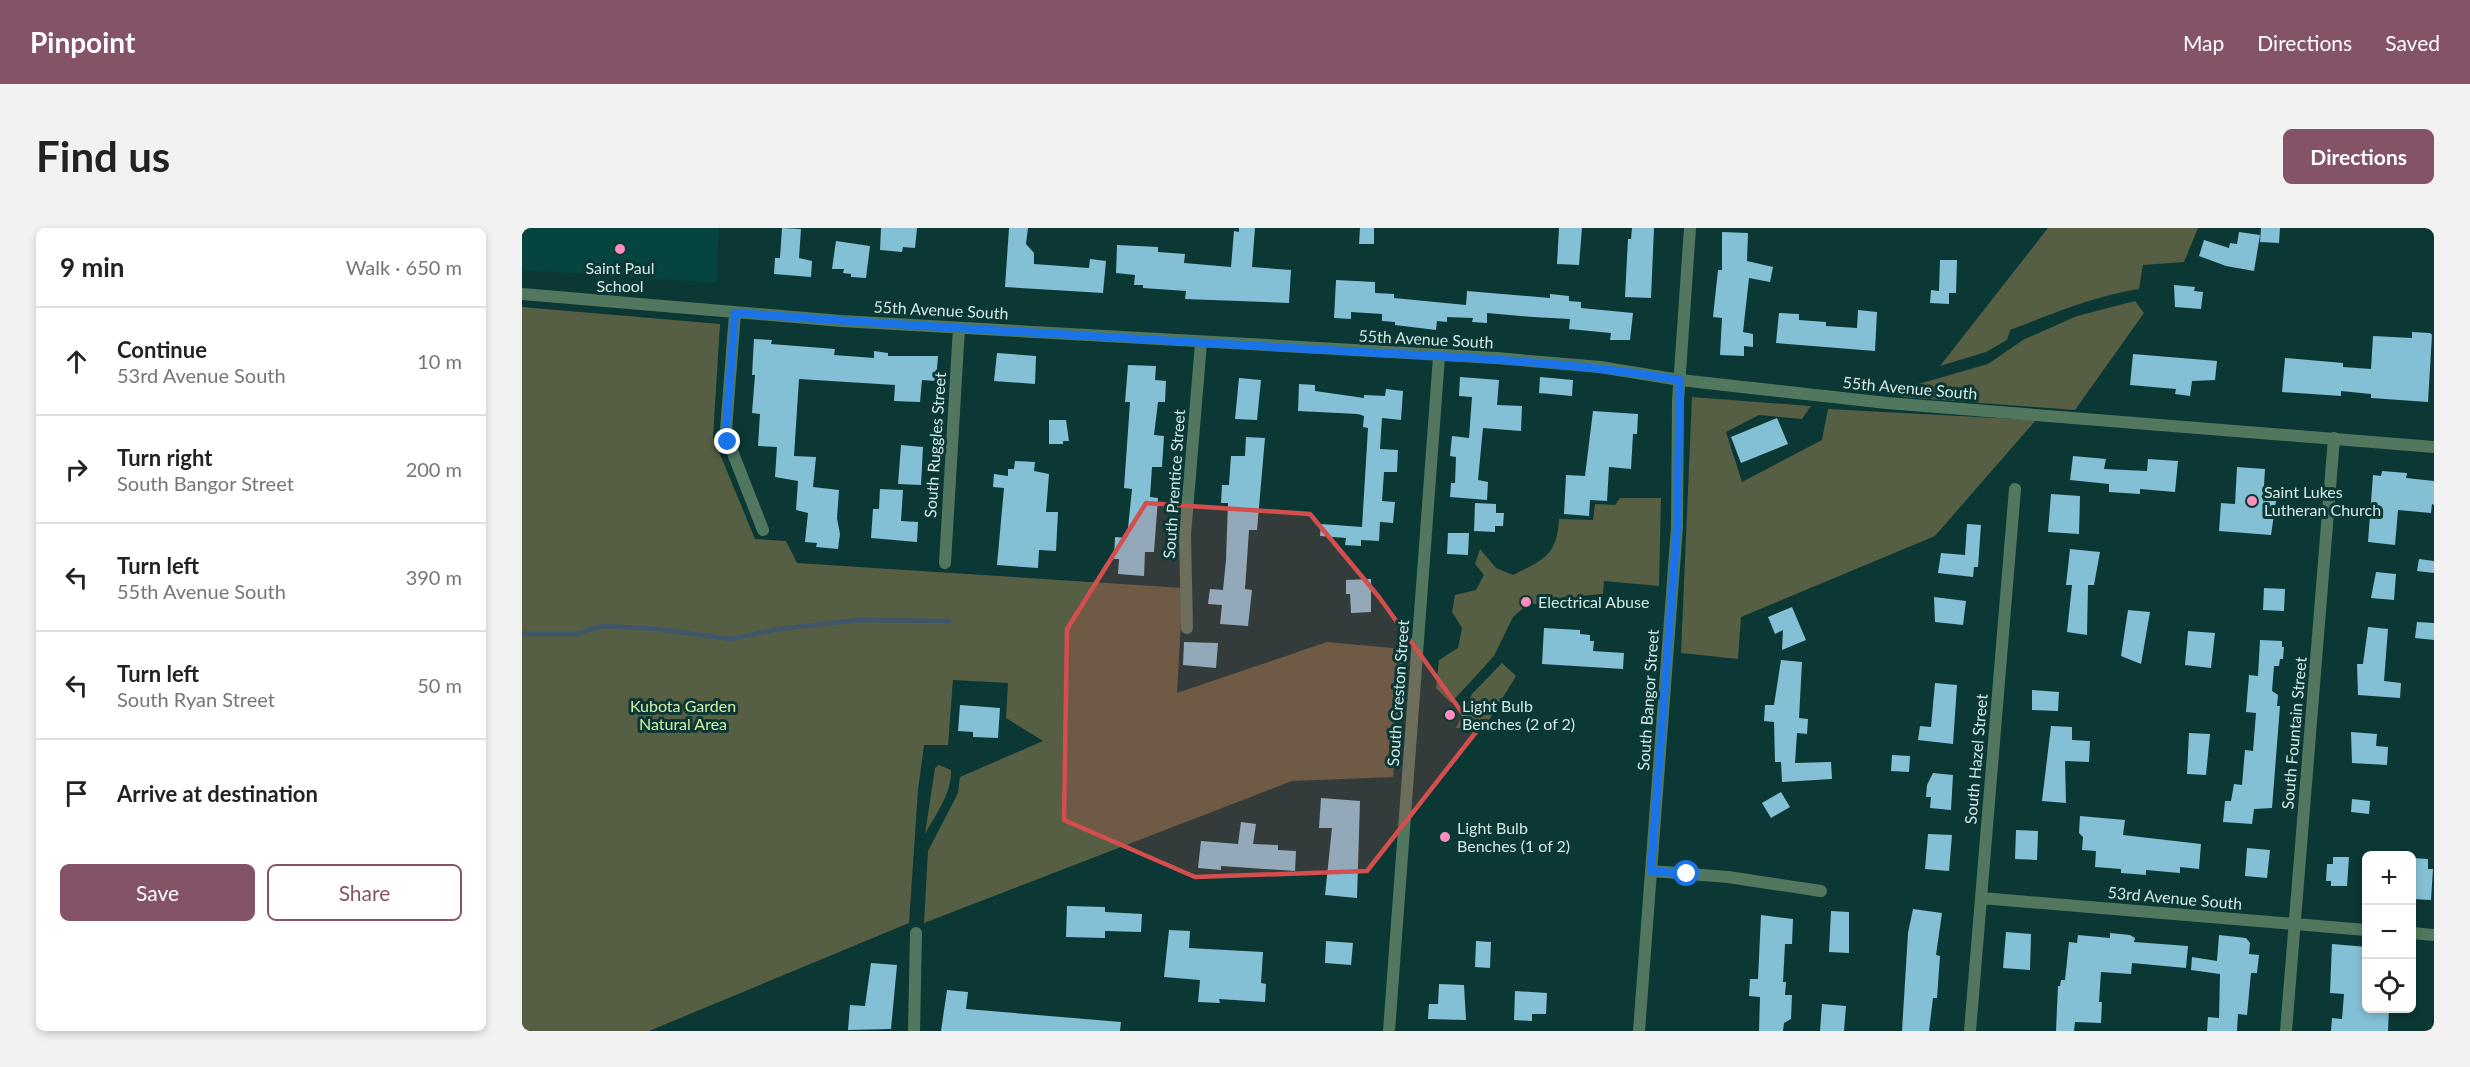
<!DOCTYPE html>
<meta charset="utf-8">
<style>
:root{--surface:#fff;--page:#f2f2f2;--text:#222;--muted:#767676;--line:#e0e0e0;--accent:#855367}
body{margin:0;font-family:Lato,sans-serif;background:var(--page);color:var(--text)}
.controls{position:absolute;right:18px;bottom:18px;display:grid;overflow:hidden;border-radius:9px;box-shadow:0 3px 9px #0003}
.controls button{width:54px;height:54px;display:grid;place-items:center;padding:0;border:0;border-bottom:2px solid var(--line);background:var(--surface);color:var(--text);font:30px sans-serif}
.stop{position:absolute;width:18px;height:18px;margin:-14px;border:4px solid #1a73e8;border-radius:50%;background:#fff}
.stop.end{background:#1a73e8;border-color:#fff;box-shadow:0 2px 6px #0008}
.list{margin:0;padding:0;list-style:none}
h2{display:flex;justify-content:space-between;align-items:center;height:78px;margin:0;padding:0 24px;font-size:26px}
h2 small{font-size:20px;font-weight:400;color:var(--muted)}
.list li{display:grid;grid-template-columns:39px 1fr auto;gap:18px;align-items:center;box-sizing:border-box;height:108px;padding:0 24px;border-top:2px solid var(--line)}
.list b{display:block;font-size:22px;white-space:nowrap}
.list p{margin:0;font-size:20px;white-space:nowrap;color:var(--muted)}
.list em{font-size:20px;font-style:normal;color:var(--muted)}
.actions{display:flex;gap:12px;padding:18px 24px}
.actions a{flex:1;padding:14px 0;border:2px solid var(--accent);border-radius:9px;text-align:center;font-size:21px;color:var(--accent)}
.actions .main{background:var(--accent);color:#fff}
.icon{flex:none;width:33px;height:33px;fill:none;stroke:currentColor;stroke-width:2;stroke-linecap:round;stroke-linejoin:round}
.map{position:relative;flex:none;width:1912px;height:803px;overflow:hidden;border-radius:9px}
header{display:flex;align-items:center;gap:36px;box-sizing:border-box;height:84px;padding:0 30px;background:var(--accent);color:#fff}
header strong{font-size:28px}
nav{display:flex;gap:33px;margin-inline-start:auto;font-size:21px}
.intro{display:flex;align-items:center;justify-content:space-between;box-sizing:border-box;height:144px;padding:0 36px}
h1{margin:0;font-size:42px}
.button{padding:15px 27px;border-radius:9px;background:var(--accent);color:#fff;font-size:21px;font-weight:700}
main{display:flex;gap:36px;padding:0 36px}
aside{flex:1;background:var(--surface);border-radius:9px;box-shadow:0 3px 9px #0003}
.map>svg:first-child{display:block}
.built{fill:#064440}
.green{fill:#565e43}
.lines{fill:none;stroke-linecap:round;stroke-linejoin:round}
.stream{stroke:#3f566b;stroke-width:4.5}
.building{fill:#83c0d5}
.minor{stroke:#51775e;stroke-width:12}
.tertiary{stroke:#51775e;stroke-width:12}
.route{stroke:#1a73e8;stroke-width:8}
.marked{fill:#d54e4e;fill-opacity:0.2;stroke:#d54e4e;stroke-width:4.5;stroke-linejoin:round}
.poi-dot{fill:#fe8ebc;stroke:#0b3835;stroke-width:2}
.labels{text-anchor:middle;stroke-width:6;stroke-linejoin:round;paint-order:stroke}
.poi-label{font-size:16px;fill:#d2e8e5;stroke:#0b3835;text-anchor:start}
.street-label{font-size:16px;fill:#d2e8e5;stroke:#0b3835}
.park-label{font-size:16px;fill:#d8eea3;stroke:#0b3835}
</style>
<header>
<strong>Pinpoint</strong>
<nav><a>Map</a><a>Directions</a><a>Saved</a></nav>
</header>
<div class="intro"><h1>Find us</h1><a class="button">Directions</a></div>
<main>
<aside>
<h2>9 min<small>Walk · 650 m</small></h2>
<ul class="list">
<li><svg class="icon" aria-label="ahead" viewBox="0 0 24 24"><path d="M12 20V5M6 11l6-6 6 6"/></svg><div><b>Continue</b><p>53rd Avenue South</p></div><em>10 m</em></li>
<li><svg class="icon" aria-label="right" viewBox="0 0 24 24"><path d="M7 20v-9h11M14 6l5 5-5 5"/></svg><div><b>Turn right</b><p>South Bangor Street</p></div><em>200 m</em></li>
<li><svg class="icon" aria-label="left" viewBox="0 0 24 24"><path d="M17 20v-9H6M10 6l-5 5 5 5"/></svg><div><b>Turn left</b><p>55th Avenue South</p></div><em>390 m</em></li>
<li><svg class="icon" aria-label="left" viewBox="0 0 24 24"><path d="M17 20v-9H6M10 6l-5 5 5 5"/></svg><div><b>Turn left</b><p>South Ryan Street</p></div><em>50 m</em></li>
<li><svg class="icon" aria-label="arrive" viewBox="0 0 24 24"><path d="M6 21V4h12l-3 4 3 4H6"/></svg><div><b>Arrive at destination</b></div></li>
</ul>
<div class="actions"><a class="main">Save</a><a>Share</a></div>
</aside>
<div class="map">
<svg width="1912" height="803" viewBox="0 0 1912 803">
<rect width="100%" height="100%" fill="#0b3835"/>
<!-- built -->
<path class="built" d="M0 0H197L194 55 0 42Z"/>
<!-- green -->
<path class="green" d="M1526 0H1676L1662 34 1621 37 1617 61C1573 68 1529 86 1488 102L1485 112 1464 124 1418 138Z
M1613 73 1622 85 1553 182 1381 169 1393 157 1466 136 1501 112 1555 88Z
M0 79 198 96 191 209 233 311 264 313 275 335 661 360 655 465 805 414 881 421 871 549 770 553 402 695 406 623 436 565 438 549 521 513 484 490 486 455 431 452 426 517H402L396 562 387 695 127 803H0Z
M1170 169 1289 178 1280 191 1237 187 1204 204 1220 254 1300 212 1306 181 1514 192 1413 308 1219 389 1216 431 1159 425Z
M1098 270H1139L1137 358 1082 353 1081 366 1058 368 1047 381 1007 375 991 389 972 428 929 475 914 460 917 432 936 420 940 400 930 384 933 367 954 362 962 347 953 336 958 321 974 340 991 347C1021 332 1035 328 1037 291L1071 292 1073 276 1093 277Z
M980 435 994 448 964 497 934 500 950 466Z
M417 537 429 542C430 565 414 586 403 606L413 540Z"/>
<g class="lines">
<!-- stream -->
<path class="stream" d="M0 406H55L81 398 135 401 208 411 257 401 337 392 427 393"/>
</g>
<!-- building -->
<path class="building" d="M260 0 279 1 277 30 290 33 289 49 252 46 253 30H258Z
M359 0H395L393 20 381 19 380 24 358 22Z
M487 0H506L504 16 512 25V36L567 40 568 31 584 33 581 65 483 59Z
M717 0H733L730 39 769 42 767 75 663 71 664 63 621 60V57H612L613 47 594 45 595 17 636 19V24L663 26 662 35 709 39 712 3 717 4Z
M838 0H852V16H837Z
M1037 0H1060L1057 37 1035 36Z
M1110 0H1132L1129 70 1103 69 1106 11H1109Z
M1739 0H1758L1757 15 1738 14Z
M1200 4 1226 5 1225 33 1251 39 1248 54 1227 50 1221 104 1231 106V119L1222 118V128L1198 127 1200 90 1191 89 1196 42H1200Z
M1717 4 1738 7 1732 43 1704 38 1677 28 1682 12 1707 20 1708 15 1715 16Z
M314 13 348 18 344 50 329 49V46L321 45 322 41H310Z
M1418 32H1435L1434 65H1427V76L1408 75 1409 62 1417 63Z
M814 52 853 54V65L872 66V70L944 77 945 63 1028 70V66L1047 68V73L1059 74V80L1111 85 1108 112H1088L1089 105 1047 101 1048 91 1011 89 965 85V95L950 94 951 90 925 89V94L915 93 914 102 873 97V94L860 93V86L829 84V91L812 90Z
M1652 57 1673 59 1672 63 1681 64 1679 81 1653 79Z
M1336 82 1355 84 1353 123 1254 115 1257 85 1277 86V92L1304 94V98L1335 100Z
M1890 104 1908 105 1910 107 1906 174 1849 170V166L1819 163V168L1760 164 1763 130 1821 135V139L1849 141 1851 108 1890 110Z
M232 111 250 112 249 116 313 121 312 127 352 130V123L366 125V128H416L414 153 400 152 398 174 372 173 373 157 277 151 272 228 294 229 291 259 317 262 315 290 318 306 316 321 294 319 295 315 283 314 286 285 274 282 276 253 253 249 255 219 236 218 238 186 230 185 233 147H230Z
M475 125 514 128 513 156 472 153Z
M1611 126 1695 133 1693 152 1670 153 1668 168 1653 166 1654 161 1608 157Z
M606 137 634 138 633 152 644 153 643 174H636L632 207 642 208 640 239H630L628 269 636 270 632 324H623L622 348 596 346 597 331H592L593 309 605 310 610 261 602 260 608 174H603Z
M938 149 977 152 975 177 1000 178 999 203 961 200 956 252 966 254 965 272 928 269 929 255H933L934 229 928 228 930 208 947 210 950 169 937 168Z
M1018 149 1051 152 1050 168 1017 165Z
M717 150 739 152 735 192 713 191Z
M777 156 793 157V163L842 170V167L863 168 864 161 881 163 879 192 860 190 858 221 876 222 875 244H862L860 273 873 274 871 295 858 294 857 313 839 312V318L823 317 824 310 798 308 799 296 840 299 846 200 841 199 842 188 836 186 776 183Z
M1071 183 1116 186 1115 206H1111L1109 241 1087 239 1085 273 1068 272 1067 288 1042 286 1044 247 1063 248Z
M1255 190 1266 216 1219 235 1209 209Z
M527 192H544L547 213H541V216H527Z
M724 209 743 210 735 302H727L723 361 730 362 726 398 698 396 700 377 686 376 688 361 701 362 704 332 706 275H699L700 257H707L709 228H723Z
M379 217 401 219 399 257 376 256Z
M1551 228 1584 231 1582 241 1625 243 1626 231 1656 233 1653 264 1618 261V266L1587 264V256L1548 252Z
M493 233 513 234 512 243 527 246 524 284H536L534 323 517 322 516 340 475 337 482 260 471 259 472 246 486 248V241H492Z
M1715 239 1743 241 1741 273H1754L1749 307 1697 303 1699 275 1713 276Z
M1860 243 1885 245 1884 250 1912 253V277L1910 276 1909 285 1876 282 1873 317 1846 314 1851 247 1859 248Z
M358 261 381 262 379 293 396 294 395 314 349 310 351 281H357Z
M1529 266 1558 268 1557 306 1526 304Z
M953 275 974 276V285H982L981 298H973V304L952 303Z
M1445 296 1459 297 1456 339H1452L1451 349 1416 345 1419 325 1443 327Z
M926 305H947L946 327 925 326Z
M1548 321 1578 324 1572 357H1566L1565 407 1545 404 1550 357H1544Z
M1897 331 1912 333V345L1895 343Z
M1854 344 1874 346 1872 372 1849 370Z
M849 351V384L829 385 828 366H824V352Z
M1742 360 1763 361 1762 383 1741 382Z
M1412 369 1444 373 1441 397 1413 394Z
M1270 379 1284 412 1260 422 1261 402 1253 406 1246 389Z
M1606 382 1628 384 1619 436 1599 428Z
M1895 394 1912 395V412L1893 410Z
M1846 399 1866 401 1862 453 1879 455 1878 470 1836 467 1835 436H1841Z
M1022 400 1058 402V406L1068 407V413H1072L1071 423 1102 425 1101 441 1020 436Z
M1666 403 1693 405 1689 440 1663 437Z
M1738 412 1760 413V419H1762L1761 431H1758L1757 438H1752L1750 463 1756 467 1755 478H1758L1750 580 1732 581 1730 596 1701 594 1703 573H1709L1712 556 1720 557 1723 522 1731 523 1734 485 1724 484 1727 447 1736 448Z
M662 414 696 415 694 440 661 437Z
M1259 432 1280 434 1277 490 1286 491 1285 506 1275 505 1273 535 1309 534 1310 551 1260 554 1259 534H1253L1252 494 1242 493 1243 477H1252Z
M1413 455 1435 457 1431 516 1396 512 1398 498 1409 499Z
M1510 462 1537 464 1536 483 1510 482Z
M438 477 478 480 476 510 451 509V504L436 503Z
M1529 498 1550 499V512L1568 513 1567 534 1543 533 1544 575 1520 573Z
M1829 504 1855 506 1854 518 1866 519 1865 537 1830 535Z
M1667 505 1688 506 1684 547 1665 546Z
M1370 527 1388 528 1387 544 1369 543Z
M1411 545 1431 547 1429 582 1408 580 1409 569H1404L1405 557Z
M1259 564 1268 579 1249 590 1240 575Z
M799 570 838 573 835 670 803 667 810 600H797Z
M1830 571 1848 573 1847 586 1829 584Z
M1558 588 1603 592 1601 607 1679 616 1677 641 1658 639V645L1624 642V647L1599 645V641L1573 639 1574 623 1560 622 1561 609 1557 605Z
M719 594 734 596 731 616 756 617V622L774 623 773 643 699 638V642L676 640 679 613 716 616Z
M1494 602 1516 603 1515 632 1493 631Z
M1406 606 1430 607 1427 643 1403 641Z
M1725 620 1748 622 1745 650 1723 648Z
M1811 629H1827L1825 658H1809V653H1804L1805 636H1811Z
M1890 630 1906 631V641H1911L1909 672 1890 671Z
M545 678 583 679V684L620 686 619 704 583 703V710L544 709Z
M1391 681 1420 685 1414 727 1418 728 1415 770H1411L1407 803H1380L1386 705Z
M1309 683 1327 684V725L1307 724Z
M1239 687 1271 691 1270 716H1263L1261 754H1264L1263 767H1270L1269 791 1262 795 1261 803H1237L1238 769 1227 768 1228 751H1236Z
M647 702 668 703 667 720 741 724 739 755 744 756 743 774 697 771 698 775 676 774 678 752 642 749Z
M1484 704 1509 706 1508 742 1481 740Z
M1588 705 1608 707 1613 710 1612 714 1666 718 1664 740 1610 735 1609 746 1579 744 1577 774H1580L1579 795 1553 794 1552 803H1534L1536 758H1538L1539 752H1543L1547 714 1555 715 1556 707 1588 710Z
M1697 707 1724 710 1728 715 1727 726 1737 727 1735 745H1729L1725 787 1716 786 1715 803H1685L1686 789 1697 790 1698 746 1669 742 1670 729 1695 733Z
M804 713 831 715 829 737 803 735Z
M954 713 969 714 968 740 953 739Z
M1810 716 1845 719V780H1867L1866 803H1809L1810 790 1820 791 1822 766 1808 765Z
M349 735 375 737 369 801 326 802 328 777 343 778Z
M917 756 942 757 944 792 906 791 907 776H916Z
M425 762 446 764 444 781 599 794 598 803H419Z
M993 763 1025 765 1024 786H1010V793L992 792Z
M1300 776 1324 778 1322 803H1298Z"/>
<g class="lines">
<!-- minor -->
<path class="minor" d="M0 66 319 93 974 130 1078 139 1158 152 1365 175 1912 219
M213 85 204 202 212 228 241 302
M423 335 437 100
M665 400 663 307 679 115
M1129 643 1206 649 1299 663
M1459 670 1844 702
M1890 705 1912 707
M392 803 394 705
M867 803 917 129
M1448 803 1493 261
M1764 803 1812 210"/>
<!-- tertiary -->
<path class="tertiary" d="M1117 803 1155 299 1156 173 1168 0"/>
</g>
<g class="lines">
<!-- route -->
<path class="route" d="M206 214 204 202 213 85C404 99 596 110 788 121 912 129 1035 131 1158 152L1155 299 1129 643 1165 646"/>
</g>
<!-- marked area -->
<path class="marked" d="M624 275 788 286 857 369 954 504 845 643 673 649 542 592 545 401Z"/>
<!-- markers -->
<g class="poi-dot">
<circle cx="98" cy="21" r="6"/>
<circle cx="1730" cy="273" r="6"/>
<circle cx="1004" cy="374" r="6"/>
<circle cx="928" cy="487" r="6"/>
<circle cx="923" cy="609" r="6"/>
</g>
<g class="labels">
<!-- poi labels -->
<g class="poi-label">
<text x="98" y="46" text-anchor="middle">Saint Paul<tspan x="98" dy="18">School</tspan></text>
<text x="1742" y="270">Saint Lukes<tspan x="1742" dy="18">Lutheran Church</tspan></text>
<text x="1016" y="380">Electrical Abuse</text>
<text x="940" y="484">Light Bulb<tspan x="940" dy="18">Benches (2 of 2)</tspan></text>
<text x="935" y="606">Light Bulb<tspan x="935" dy="18">Benches (1 of 2)</tspan></text>
</g>
<!-- street labels -->
<g class="street-label">
<text transform="translate(419 82) rotate(3)" y="6">55th Avenue South</text>
<text transform="translate(904 111) rotate(3)" y="6">55th Avenue South</text>
<text transform="translate(1388 160) rotate(5)" y="6">55th Avenue South</text>
<text transform="translate(413 217) rotate(-86)" y="6">South Ruggles Street</text>
<text transform="translate(652 256) rotate(-86)" y="6">South Prentice Street</text>
<text transform="translate(876 465) rotate(-86)" y="6">South Creston Street</text>
<text transform="translate(1126 472) rotate(-86)" y="6">South Bangor Street</text>
<text transform="translate(1772 505) rotate(-85)" y="6">South Fountain Street</text>
<text transform="translate(1454 531) rotate(-85)" y="6">South Hazel Street</text>
<text transform="translate(1653 670) rotate(5)" y="6">53rd Avenue South</text>
</g>
<!-- park labels -->
<g class="park-label">
<text x="161" y="484">Kubota Garden<tspan x="161" dy="18">Natural Area</tspan></text>
</g>
</g>
</svg>
<div class="controls">
<button>+</button>
<button>−</button>
<button><svg class="icon" aria-label="locate" viewBox="0 0 24 24"><circle cx="12" cy="12" r="6"/><path d="M12 2v4M12 18v4M2 12h4M18 12h4"/></svg></button>
</div>
<div class="stop" style="left:1165px;top:646px"></div>
<div class="stop end" style="left:206px;top:214px"></div>
</div>
</main>
